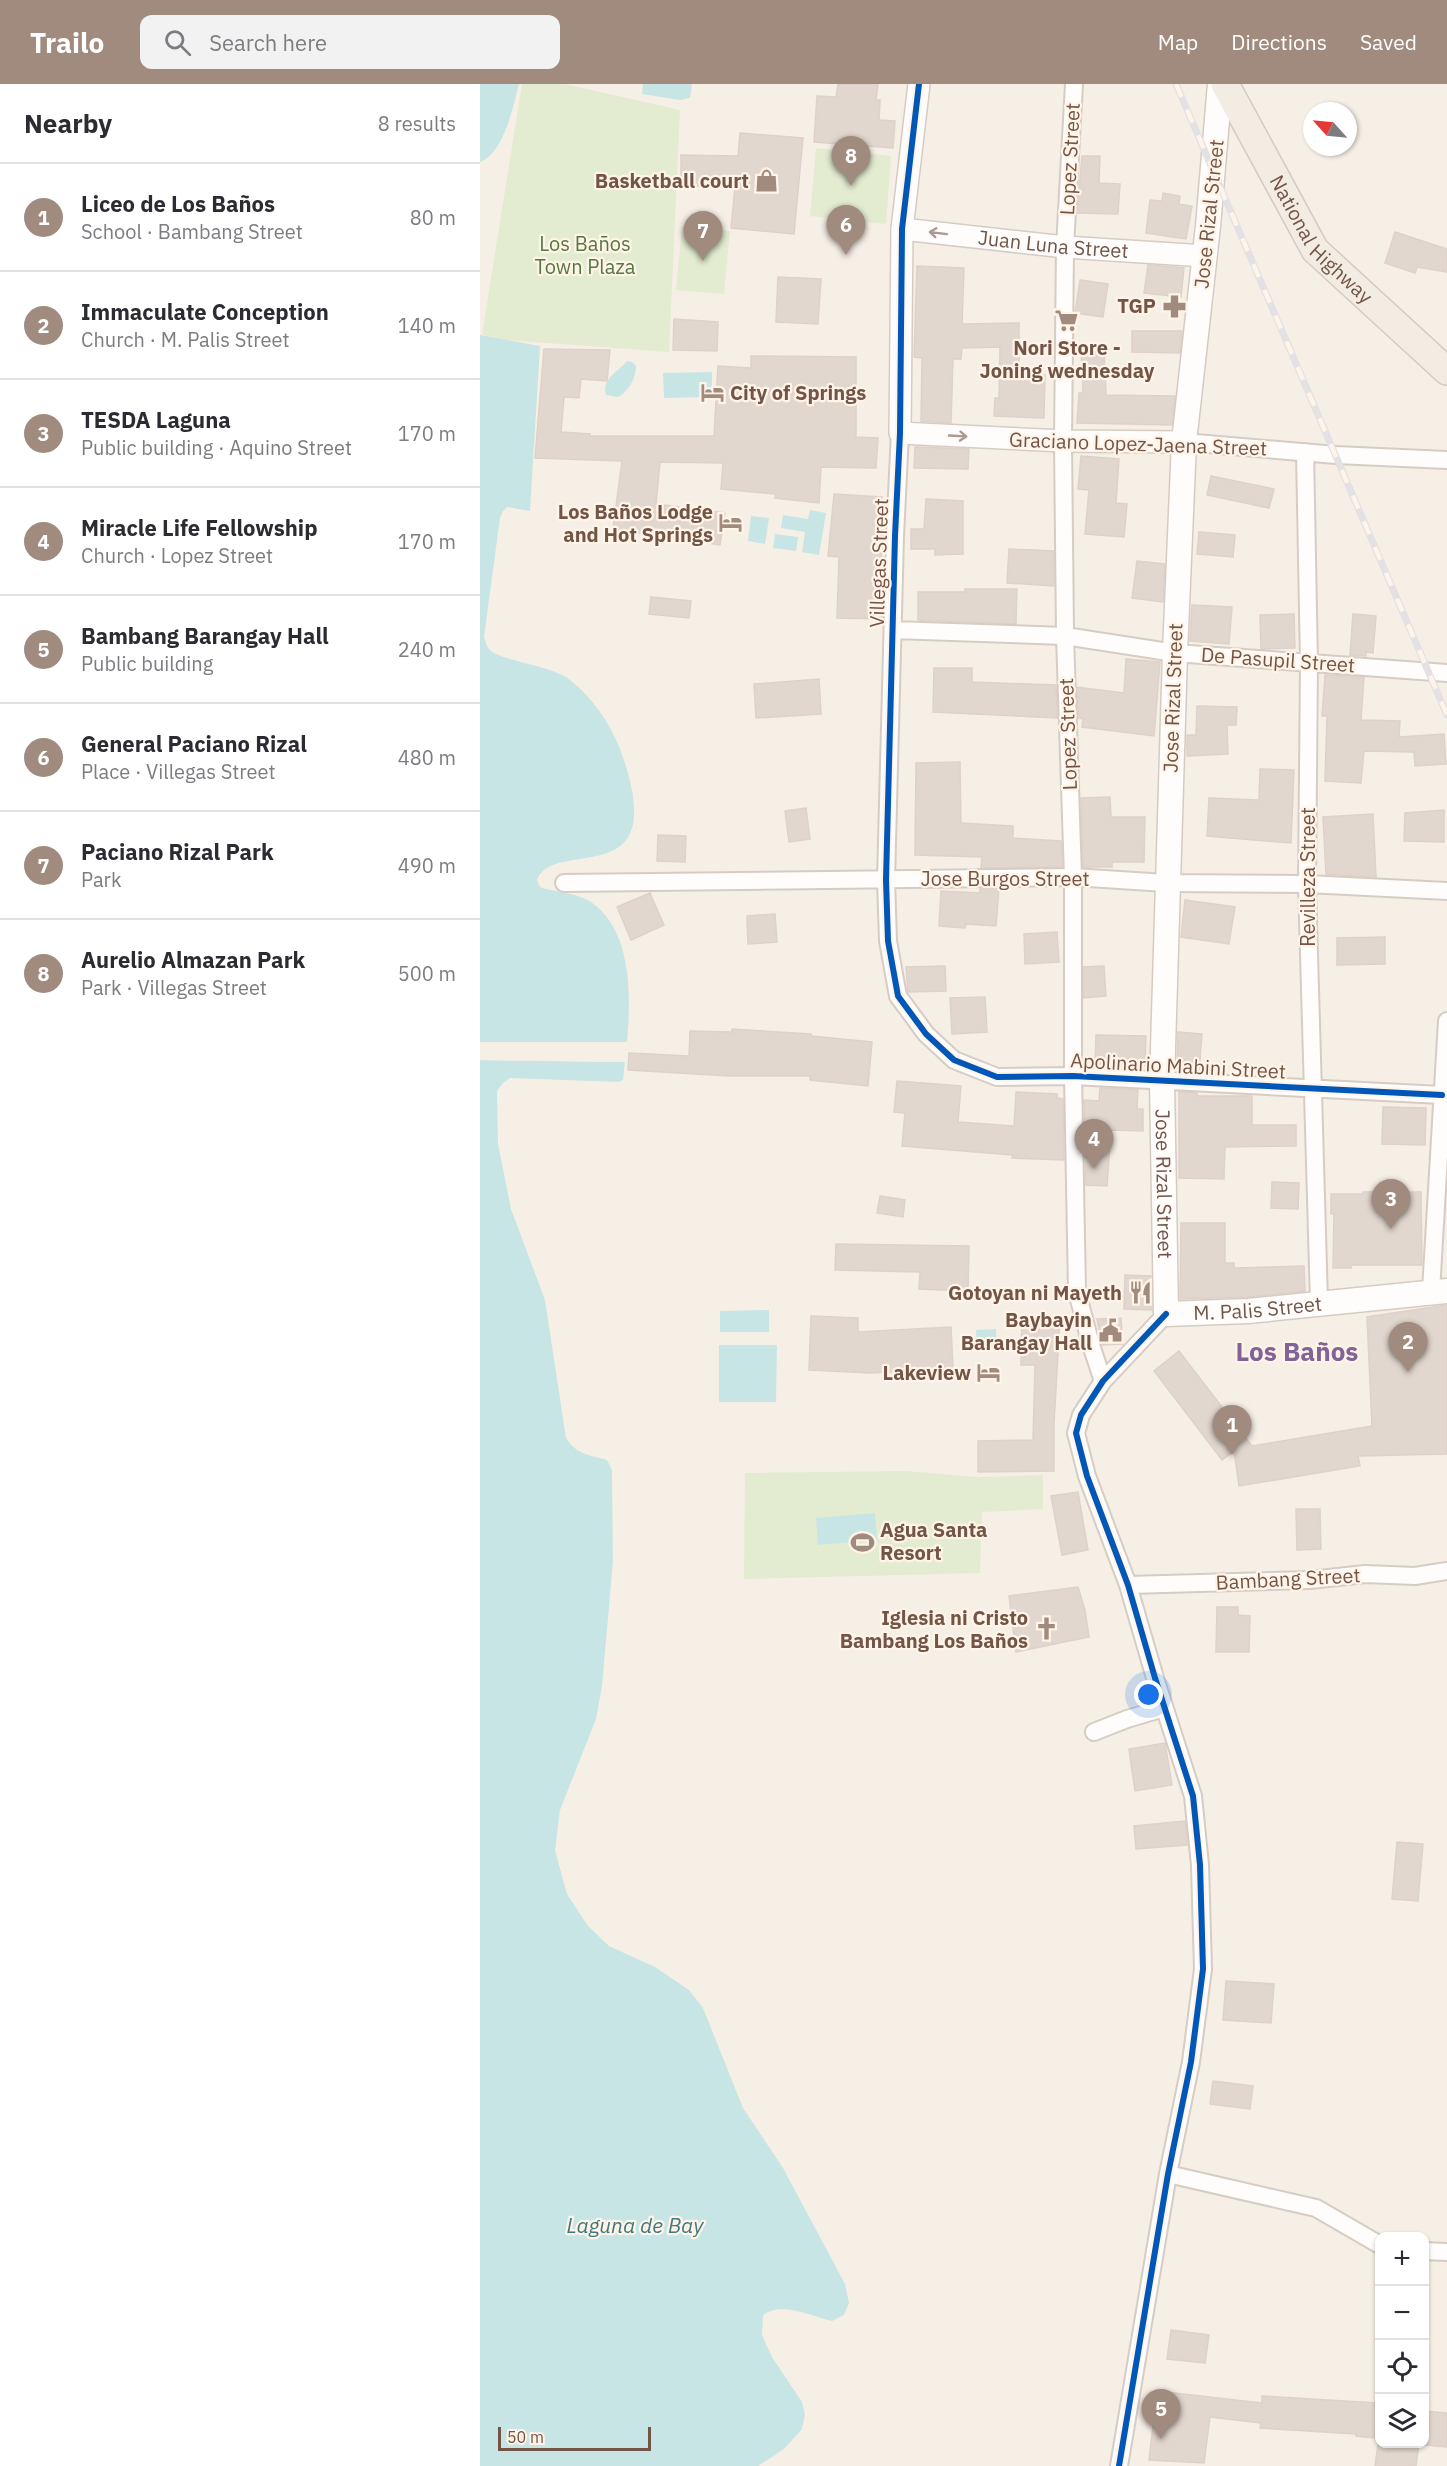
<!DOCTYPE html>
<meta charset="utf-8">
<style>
:root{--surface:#fff;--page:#f2f2f3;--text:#2b2b33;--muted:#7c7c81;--line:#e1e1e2;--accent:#a18b7f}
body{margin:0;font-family:"IBM Plex Sans",sans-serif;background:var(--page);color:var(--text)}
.controls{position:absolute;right:18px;bottom:18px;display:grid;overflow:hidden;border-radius:12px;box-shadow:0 2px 4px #0004}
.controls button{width:54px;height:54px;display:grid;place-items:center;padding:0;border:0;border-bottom:2px solid var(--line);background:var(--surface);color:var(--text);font:30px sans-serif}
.compass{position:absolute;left:823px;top:18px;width:54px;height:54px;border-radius:50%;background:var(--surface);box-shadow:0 2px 4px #0004;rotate:297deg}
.scale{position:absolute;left:18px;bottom:15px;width:153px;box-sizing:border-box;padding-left:6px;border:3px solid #735548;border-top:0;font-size:16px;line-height:21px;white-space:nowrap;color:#735548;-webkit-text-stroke:4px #fff4e7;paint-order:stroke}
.you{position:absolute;left:669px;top:1611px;width:21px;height:21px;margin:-15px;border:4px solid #fff;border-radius:50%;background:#1a73e8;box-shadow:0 0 0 9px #1a73e833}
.badge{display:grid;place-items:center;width:39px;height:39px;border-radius:50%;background:var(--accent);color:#fff;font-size:20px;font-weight:700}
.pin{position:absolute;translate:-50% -50px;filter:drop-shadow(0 2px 3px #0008)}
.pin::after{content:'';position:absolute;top:32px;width:21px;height:18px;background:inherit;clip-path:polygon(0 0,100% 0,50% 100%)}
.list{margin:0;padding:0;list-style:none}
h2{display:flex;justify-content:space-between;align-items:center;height:78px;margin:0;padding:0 24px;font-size:26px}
h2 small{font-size:20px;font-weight:400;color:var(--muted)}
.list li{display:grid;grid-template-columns:39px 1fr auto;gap:18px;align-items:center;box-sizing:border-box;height:108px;padding:0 24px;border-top:2px solid var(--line)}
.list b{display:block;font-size:22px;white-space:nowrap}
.list p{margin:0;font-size:20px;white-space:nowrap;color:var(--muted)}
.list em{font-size:20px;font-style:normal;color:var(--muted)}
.icon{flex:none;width:33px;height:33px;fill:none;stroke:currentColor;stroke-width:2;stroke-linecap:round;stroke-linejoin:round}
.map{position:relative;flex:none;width:967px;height:2382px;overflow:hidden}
header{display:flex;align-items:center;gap:36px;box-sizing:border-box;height:84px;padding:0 30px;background:var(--accent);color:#fff}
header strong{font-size:28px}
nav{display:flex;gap:33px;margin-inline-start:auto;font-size:21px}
.search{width:420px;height:54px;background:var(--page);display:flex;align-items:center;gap:15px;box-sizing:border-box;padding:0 21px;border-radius:12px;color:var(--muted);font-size:22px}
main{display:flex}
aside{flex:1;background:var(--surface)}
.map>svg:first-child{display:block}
.green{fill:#e3ecd1}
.water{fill:#c8e5e5}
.pier{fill:#f6efe6}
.building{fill:#e2d7ce;stroke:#ded1c9;stroke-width:1.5}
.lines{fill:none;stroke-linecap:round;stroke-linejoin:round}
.minor-casing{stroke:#d7ccc4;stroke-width:20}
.tertiary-casing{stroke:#d7ccc4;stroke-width:24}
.secondary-casing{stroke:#d6cbc3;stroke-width:27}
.primary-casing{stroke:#d5cac4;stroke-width:30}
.minor{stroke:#fefdfb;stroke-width:16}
.tertiary{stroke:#fefdfb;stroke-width:21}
.secondary{stroke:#fefdfb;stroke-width:24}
.primary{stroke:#f2ece3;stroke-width:27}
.rail-casing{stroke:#e3e1e3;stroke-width:7}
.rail{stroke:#fff4e7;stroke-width:4.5;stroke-dasharray:14;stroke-linecap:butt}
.cycleway-casing{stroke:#fff4e7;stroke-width:10}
.cycleway{stroke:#0057b8;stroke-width:6}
.oneway{stroke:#ab9890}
.labels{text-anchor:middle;stroke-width:4.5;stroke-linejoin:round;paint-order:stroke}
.street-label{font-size:20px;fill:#735548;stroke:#fff4e7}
.poi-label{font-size:20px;font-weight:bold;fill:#735548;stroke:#fff4e7;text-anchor:end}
.park-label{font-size:20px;fill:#547940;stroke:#fff4e7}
.water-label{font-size:21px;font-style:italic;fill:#3f7980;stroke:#fff4e7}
.district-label{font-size:26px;font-weight:bold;fill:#826397;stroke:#fff4e7}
</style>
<header>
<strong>Trailo</strong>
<div class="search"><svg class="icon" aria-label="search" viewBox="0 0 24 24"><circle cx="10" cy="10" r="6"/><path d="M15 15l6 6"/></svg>Search here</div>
<nav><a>Map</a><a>Directions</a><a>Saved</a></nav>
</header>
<main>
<aside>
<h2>Nearby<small>8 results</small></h2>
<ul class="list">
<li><span class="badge">1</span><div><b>Liceo de Los Baños</b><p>School · Bambang Street</p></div><em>80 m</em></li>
<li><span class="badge">2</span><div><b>Immaculate Conception</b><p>Church · M. Palis Street</p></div><em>140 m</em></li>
<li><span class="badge">3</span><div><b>TESDA Laguna</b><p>Public building · Aquino Street</p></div><em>170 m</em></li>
<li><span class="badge">4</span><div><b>Miracle Life Fellowship</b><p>Church · Lopez Street</p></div><em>170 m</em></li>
<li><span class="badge">5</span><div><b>Bambang Barangay Hall</b><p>Public building</p></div><em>240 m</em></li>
<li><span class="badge">6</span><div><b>General Paciano Rizal</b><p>Place · Villegas Street</p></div><em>480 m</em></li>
<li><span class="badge">7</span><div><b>Paciano Rizal Park</b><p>Park</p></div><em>490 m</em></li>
<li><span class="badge">8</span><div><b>Aurelio Almazan Park</b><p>Park · Villegas Street</p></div><em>500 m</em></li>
</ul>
</aside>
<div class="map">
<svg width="967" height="2382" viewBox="0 0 967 2382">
<rect width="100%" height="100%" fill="#f6efe6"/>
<!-- green -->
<path class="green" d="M42 0H85L200 26 189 268 25 256 2 251Z
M336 64 411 72 406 140 330 132Z
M202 143 250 147 244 210 196 206Z
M425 1387 499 1393 563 1391V1425L502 1428 500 1489 264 1495 265 1389Z"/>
<!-- water -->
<path class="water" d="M0 0H39C33 23 24 69 0 78Z
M163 0H212L210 14 200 16 162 10Z
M0 251 60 262 50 427 27 423 23 427 20 434 4 553C6 557 6 562 9 565 19 577 71 581 90 596 112 613 130 639 140 665 195 814 74 751 57 796L60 803 66 805C80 808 99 810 111 818 153 847 151 914 147 958H0Z
M147 277 152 278 156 282C156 294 149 307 138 313L126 311C121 295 138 288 147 277Z
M232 288V313L184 314 183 289Z
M330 426 346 429 339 471 322 468 325 448 301 444 303 431 328 435Z
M271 432 289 434 285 460 268 457Z
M295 450 318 453 316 467 293 464Z
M0 976 145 978 143 996 139 998 30 994 23 999 17 1007 18 1060 31 1125 65 1216 86 1354C96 1370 109 1371 127 1376L132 1386 133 1477 122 1602 116 1635 80 1726 75 1766 87 1810 108 1842 129 1862 175 1883 209 1906 223 1924 263 2024 303 2084 365 2200 369 2219 364 2231 352 2237C330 2232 302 2217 283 2231L282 2251 292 2273 322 2318 325 2330 322 2345 304 2365 278 2382H0Z
M289 1226V1248H240V1227Z
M516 1245 517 1263 497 1264 496 1246Z
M239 1261H297L296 1318H239Z
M395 1429 397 1456 338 1461 336 1434Z"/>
<!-- pier -->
<path class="pier" d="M0 958H147L146 961H0Z
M0 973 145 975V978L0 976Z"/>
<!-- building -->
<path class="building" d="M358 0H398L396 16H400L399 36 415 37 413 64 334 58 337 12 356 13Z
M260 49 323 54 314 150 251 144 255 103 201 102V71L258 72Z
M602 72H620L619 99 640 100 638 130 597 129Z
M683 109 700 112 699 120 712 122 706 155 666 149 670 116 682 117Z
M915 148 967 165V188L937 183 935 189 905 179Z
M668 181 704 184 701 213 664 209Z
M437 182 484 184 482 240 539 239V290L565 291 564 334 514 332 515 314H519L520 263 482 264 481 275H473L471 339 441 337 442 274 434 273Z
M298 193 341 195 338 240 296 238Z
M600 196 628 200 623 233 595 229Z
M194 235 238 238 237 267 193 266Z
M652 247H702L700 269 652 268Z
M64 265 130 266 127 297 101 295 99 314 84 313 81 348 110 350V352H234L238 282 271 284V272L376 273V353L398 354 396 384 341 383 339 419 295 414 296 410 241 405 243 379 180 378 176 420 245 429 240 461 133 445 142 377 55 374Z
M624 267 626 311 695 312 692 341 597 339 599 309H603L601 268Z
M435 363 489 365 488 385 434 384Z
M601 372 639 375 636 419 647 420 644 453 605 450 609 406 598 405Z
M731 392 794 405 789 424 727 411Z
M354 410 402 413 400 446H404L399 496H403L402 535 357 534 359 473 348 472Z
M446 415 483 417V470L455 471V465H431V445H444Z
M719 448 755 451 753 473 717 470Z
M529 465 574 467V502L527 499Z
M657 477 685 480 683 518 652 514Z
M485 505H537L536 540 438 536V508H485Z
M171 513 211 517 209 534 169 530Z
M712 521 752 523 749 560 710 557Z
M814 530 815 564 781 565 780 531Z
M873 530 896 532 893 569 886 568V572L870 571Z
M646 575 680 578 674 652 602 643 603 635 598 634 597 603 644 609Z
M454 584H492V598L576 601 577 634 453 628Z
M845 591 884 593 881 636 920 637 919 653 964 650 966 680 935 682 934 668 884 667 881 699 845 697 847 632H842Z
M339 595 341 630 276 634 274 600Z
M717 622 757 623 756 641H747L748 670 707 672V651H716Z
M480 678 481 739 533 742V754L581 757 582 783 501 784 502 773 435 771 436 679Z
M780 685 814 686 811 759 727 752 729 714 779 716Z
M630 713 631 733H665L664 778H632V783H603L601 714Z
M326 724 330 755 309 758 305 727Z
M964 726V758L924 757 925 729Z
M893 730 896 793 846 790 843 733Z
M178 751 206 752 205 778 177 777Z
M519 804 516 842 486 840 485 844 459 842 461 807 500 809V805Z
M170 809 184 841 151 856 137 823Z
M705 816 755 823 749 860 701 853Z
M295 830 297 858 268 860 267 832Z
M577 848 579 878 545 880 544 850Z
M905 853V880L857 881V854Z
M465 882 466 907 428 908 426 883Z
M624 882 626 912 603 914V883Z
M505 913 507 948 472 950 470 914Z
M252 945 331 950V952L392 958 388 1002 330 996V992H250L148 986 149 969 209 972 210 947 252 948Z
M698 948 722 950 719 988 700 987V984H697Z
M616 951 666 952 665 981H659V985L622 983V980H615Z
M417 997 481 1002 478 1038 534 1042 536 1008 577 1010V1014L583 1015 584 1076 532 1074 533 1071 422 1062 425 1029 414 1028Z
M620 1004 658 1006 657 1025H663V1047L631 1046 627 1102 606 1101 604 1016 619 1017Z
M699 1008 717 1009V1012H772V1041H816V1062L745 1063 744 1095 699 1094Z
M903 1023 946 1024 945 1061 902 1060Z
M792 1098 819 1099 818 1125 791 1124Z
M883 1108H941L942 1181H872L871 1184H853L854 1130H851V1110H882Z
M400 1112 425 1116 423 1133 397 1129Z
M701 1139H745V1179H754V1184L824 1182 825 1207 767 1213 700 1215Z
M356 1160 489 1162 488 1207 439 1205 440 1188 355 1186Z
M645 1191 671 1192 672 1226 644 1225Z
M967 1221V1370L878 1372 880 1382 759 1402 754 1367 742 1376 674 1287 699 1267 772 1362 892 1342 887 1233Z
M331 1232 378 1234V1248L471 1243 473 1285 390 1289 329 1286Z
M542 1232 580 1233 574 1340V1387L498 1388V1357L553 1356 555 1281H541Z
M641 1234 643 1260 622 1261 617 1235Z
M598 1408 608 1466 582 1471 571 1412Z
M816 1425H840L841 1465 817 1466Z
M598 1503 605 1526 609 1553 536 1568 529 1512Z
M737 1523H758V1531L770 1532 769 1568H736Z
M685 1659 692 1701 655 1707 649 1665Z
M705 1737 707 1761 656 1765 654 1742Z
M917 1758 943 1760 938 1817 912 1815Z
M746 1897 794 1900 791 1939 743 1936Z
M733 1997 773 2002 770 2025 730 2020Z
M691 2246 729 2251 725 2279 687 2275Z
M677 2307 782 2319V2312L897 2319 895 2354 876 2352V2350L780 2344 781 2339 730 2333 724 2379 669 2376Z
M945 2327 967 2329V2363L945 2361Z
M898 2360H939L936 2382H895Z"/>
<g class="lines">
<defs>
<path id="minor" d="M594 0 585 163 583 357 585 552 593 793V992L597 1208 611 1261 623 1297
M420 349 415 452 406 796 408 857 418 912 446 950 474 976 517 993 593 992 962 1011
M704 358 856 371 967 376
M825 368 829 579 827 800 839 1218
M413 546 585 552 695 569 967 589
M84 799 593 793 686 799 827 800 967 807
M951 1207 967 937
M648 1501 830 1496 885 1490 935 1492 967 1487
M614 1648 647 1635 684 1624
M688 2090 836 2124 900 2161
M944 2167 967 2168
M639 2382 688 2090 711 1978 723 1885 720 1781 713 1712 675 1594 648 1501 607 1392 596 1349 601 1331 623 1297 686 1230"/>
<g id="tertiary">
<path d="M439 0 422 145 420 349 583 357 704 358"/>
<path id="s1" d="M422 145 585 163 725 172"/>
</g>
<g id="secondary">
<path id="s2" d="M740 0 728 142 704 358 695 569 682 997 686 1230 768 1227 967 1207"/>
</g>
<g id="primary">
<path id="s3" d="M745 0 835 166 967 287"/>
</g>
</defs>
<!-- minor casing -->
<use href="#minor" class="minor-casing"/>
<!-- tertiary casing -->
<use href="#tertiary" class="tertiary-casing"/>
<!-- secondary casing -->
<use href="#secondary" class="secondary-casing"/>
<!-- primary casing -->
<use href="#primary" class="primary-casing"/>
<!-- minor -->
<use href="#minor" class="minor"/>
<!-- tertiary -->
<use href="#tertiary" class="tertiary"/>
<!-- secondary -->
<use href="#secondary" class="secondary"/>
<!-- primary -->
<use href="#primary" class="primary"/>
<defs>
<path id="rail" d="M696 0 967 631"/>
</defs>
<!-- rail casing -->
<use href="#rail" class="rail-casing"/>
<!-- rail -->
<use href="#rail" class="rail"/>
<defs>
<path id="cycleway" d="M439 0 422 145 420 349 415 452 406 796 408 857 418 912 446 950 474 976 517 993 593 992 962 1011
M639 2382 688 2090 711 1978 723 1885 720 1781 713 1712 675 1594 648 1501 607 1392 596 1349 601 1331 623 1297 686 1230"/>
</defs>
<!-- cycleway casing -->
<use href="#cycleway" class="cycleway-casing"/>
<!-- cycleway -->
<use href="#cycleway" class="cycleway"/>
</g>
<!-- one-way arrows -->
<defs><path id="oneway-shaft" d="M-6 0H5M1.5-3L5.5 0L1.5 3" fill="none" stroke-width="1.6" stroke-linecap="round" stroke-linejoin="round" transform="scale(1.5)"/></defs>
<g class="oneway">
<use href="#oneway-shaft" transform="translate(458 149) rotate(-173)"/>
<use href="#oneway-shaft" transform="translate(478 352) rotate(3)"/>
</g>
<!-- icons -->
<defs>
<symbol id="shop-bare" viewBox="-9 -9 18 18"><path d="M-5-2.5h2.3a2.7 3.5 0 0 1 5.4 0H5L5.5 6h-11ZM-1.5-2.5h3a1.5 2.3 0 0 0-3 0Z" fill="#a18b7f" stroke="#fff4e7" stroke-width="2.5" paint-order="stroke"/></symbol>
<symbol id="pharmacy-bare" viewBox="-9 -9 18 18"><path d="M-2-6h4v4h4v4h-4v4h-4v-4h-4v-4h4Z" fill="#a18b7f" stroke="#fff4e7" stroke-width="2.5" paint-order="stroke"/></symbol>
<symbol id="supermarket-bare" viewBox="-9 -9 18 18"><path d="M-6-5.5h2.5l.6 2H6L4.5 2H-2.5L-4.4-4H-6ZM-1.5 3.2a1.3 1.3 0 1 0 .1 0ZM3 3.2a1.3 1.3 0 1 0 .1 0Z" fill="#a18b7f" stroke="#fff4e7" stroke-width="2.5" paint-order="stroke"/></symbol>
<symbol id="hotel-bare" viewBox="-9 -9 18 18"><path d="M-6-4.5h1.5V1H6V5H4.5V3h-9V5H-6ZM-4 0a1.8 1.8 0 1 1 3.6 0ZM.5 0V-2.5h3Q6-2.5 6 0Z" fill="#a18b7f" stroke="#fff4e7" stroke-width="2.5" paint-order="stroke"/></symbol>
<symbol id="restaurant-bare" viewBox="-9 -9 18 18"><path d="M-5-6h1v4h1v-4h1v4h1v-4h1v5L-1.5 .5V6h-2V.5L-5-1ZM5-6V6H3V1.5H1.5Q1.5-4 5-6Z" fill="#a18b7f" stroke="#fff4e7" stroke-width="2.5" paint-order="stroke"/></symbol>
<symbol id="civic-bare" viewBox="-9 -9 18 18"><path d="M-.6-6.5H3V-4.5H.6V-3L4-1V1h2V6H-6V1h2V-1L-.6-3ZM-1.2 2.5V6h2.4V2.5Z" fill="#a18b7f" stroke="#fff4e7" stroke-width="2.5" paint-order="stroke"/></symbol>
<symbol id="stadium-bare" viewBox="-9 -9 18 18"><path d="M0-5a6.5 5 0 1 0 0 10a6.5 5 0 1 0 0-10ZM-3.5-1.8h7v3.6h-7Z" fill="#a18b7f" stroke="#fff4e7" stroke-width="2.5" paint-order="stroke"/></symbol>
<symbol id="church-bare" viewBox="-9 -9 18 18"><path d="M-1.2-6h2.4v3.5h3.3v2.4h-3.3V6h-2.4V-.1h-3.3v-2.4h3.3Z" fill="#a18b7f" stroke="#fff4e7" stroke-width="2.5" paint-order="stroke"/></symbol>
</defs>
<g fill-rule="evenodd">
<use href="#shop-bare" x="270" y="80" width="33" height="33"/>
<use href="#pharmacy-bare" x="678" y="206" width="33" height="33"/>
<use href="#supermarket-bare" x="570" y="220" width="33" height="33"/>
<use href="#hotel-bare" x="216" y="292" width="33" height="33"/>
<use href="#hotel-bare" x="234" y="422" width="33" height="33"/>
<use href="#restaurant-bare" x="644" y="1192" width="33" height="33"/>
<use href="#civic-bare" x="614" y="1230" width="33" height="33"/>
<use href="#hotel-bare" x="492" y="1272" width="33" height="33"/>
<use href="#stadium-bare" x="366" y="1442" width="33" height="33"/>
<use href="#church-bare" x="550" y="1528" width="33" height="33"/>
</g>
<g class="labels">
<!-- street labels -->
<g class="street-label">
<text transform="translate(590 75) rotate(-87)" y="7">Lopez Street</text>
<text transform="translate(729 130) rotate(-84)" y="7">Jose Rizal Street</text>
<text dy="7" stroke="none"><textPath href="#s3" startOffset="184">National Highway</textPath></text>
<text dy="7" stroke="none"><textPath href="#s1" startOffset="152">Juan Luna Street</textPath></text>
<text transform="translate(658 360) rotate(2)" y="7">Graciano Lopez-Jaena Street</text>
<text transform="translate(399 479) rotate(-88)" y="7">Villegas Street</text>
<text transform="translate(798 576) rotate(4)" y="7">De Pasupil Street</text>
<text transform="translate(693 614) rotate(-88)" y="7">Jose Rizal Street</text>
<text transform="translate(588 650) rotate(-92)" y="7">Lopez Street</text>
<text transform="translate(828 793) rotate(-90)" y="7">Revilleza Street</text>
<text x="525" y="802">Jose Burgos Street</text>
<text transform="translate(698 982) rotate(3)" y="7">Apolinario Mabini Street</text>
<text dy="7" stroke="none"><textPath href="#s2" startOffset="1102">Jose Rizal Street</textPath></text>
<text dy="7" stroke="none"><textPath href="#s2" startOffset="1324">M. Palis Street</textPath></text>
<text transform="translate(808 1495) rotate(-3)" y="7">Bambang Street</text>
</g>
<!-- poi labels -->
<g class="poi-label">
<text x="269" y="104">Basketball court</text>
<text x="676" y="229">TGP</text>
<text x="587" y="271" text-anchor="middle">Nori Store -<tspan x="587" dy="23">Joning wednesday</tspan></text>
<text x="250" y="316" text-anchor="start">City of Springs</text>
<text x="233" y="435">Los Baños Lodge<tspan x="233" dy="23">and Hot Springs</tspan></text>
<text x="642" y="1216">Gotoyan ni Mayeth</text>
<text x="612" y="1243">Baybayin<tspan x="612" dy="23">Barangay Hall</tspan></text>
<text x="491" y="1296">Lakeview</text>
<text x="400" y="1453" text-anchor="start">Agua Santa<tspan x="400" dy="23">Resort</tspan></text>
<text x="548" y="1541">Iglesia ni Cristo<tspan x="548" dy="23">Bambang Los Baños</tspan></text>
</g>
<!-- park labels -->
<g class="park-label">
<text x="105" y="167">Los Baños<tspan x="105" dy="23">Town Plaza</tspan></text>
</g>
<!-- water labels -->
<g class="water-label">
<text x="155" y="2149">Laguna de Bay</text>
</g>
<!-- district labels -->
<g class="district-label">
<text x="817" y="1277">Los Baños</text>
</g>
</g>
</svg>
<div class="controls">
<button>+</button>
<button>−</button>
<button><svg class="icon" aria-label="locate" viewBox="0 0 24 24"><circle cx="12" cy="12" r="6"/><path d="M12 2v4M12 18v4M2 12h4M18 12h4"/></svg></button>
<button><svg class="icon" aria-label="layers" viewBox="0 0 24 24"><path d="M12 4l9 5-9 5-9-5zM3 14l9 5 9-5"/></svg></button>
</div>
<svg class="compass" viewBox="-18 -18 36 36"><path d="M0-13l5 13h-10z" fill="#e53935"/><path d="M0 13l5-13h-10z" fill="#7c7c81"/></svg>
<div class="scale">50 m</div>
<div class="you"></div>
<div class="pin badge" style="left:752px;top:1371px">1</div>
<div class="pin badge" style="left:928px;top:1288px">2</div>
<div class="pin badge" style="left:911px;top:1145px">3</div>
<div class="pin badge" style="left:614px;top:1085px">4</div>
<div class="pin badge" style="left:681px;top:2355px">5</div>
<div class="pin badge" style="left:366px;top:171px">6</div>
<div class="pin badge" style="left:223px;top:177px">7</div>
<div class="pin badge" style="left:371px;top:102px">8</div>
</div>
</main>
